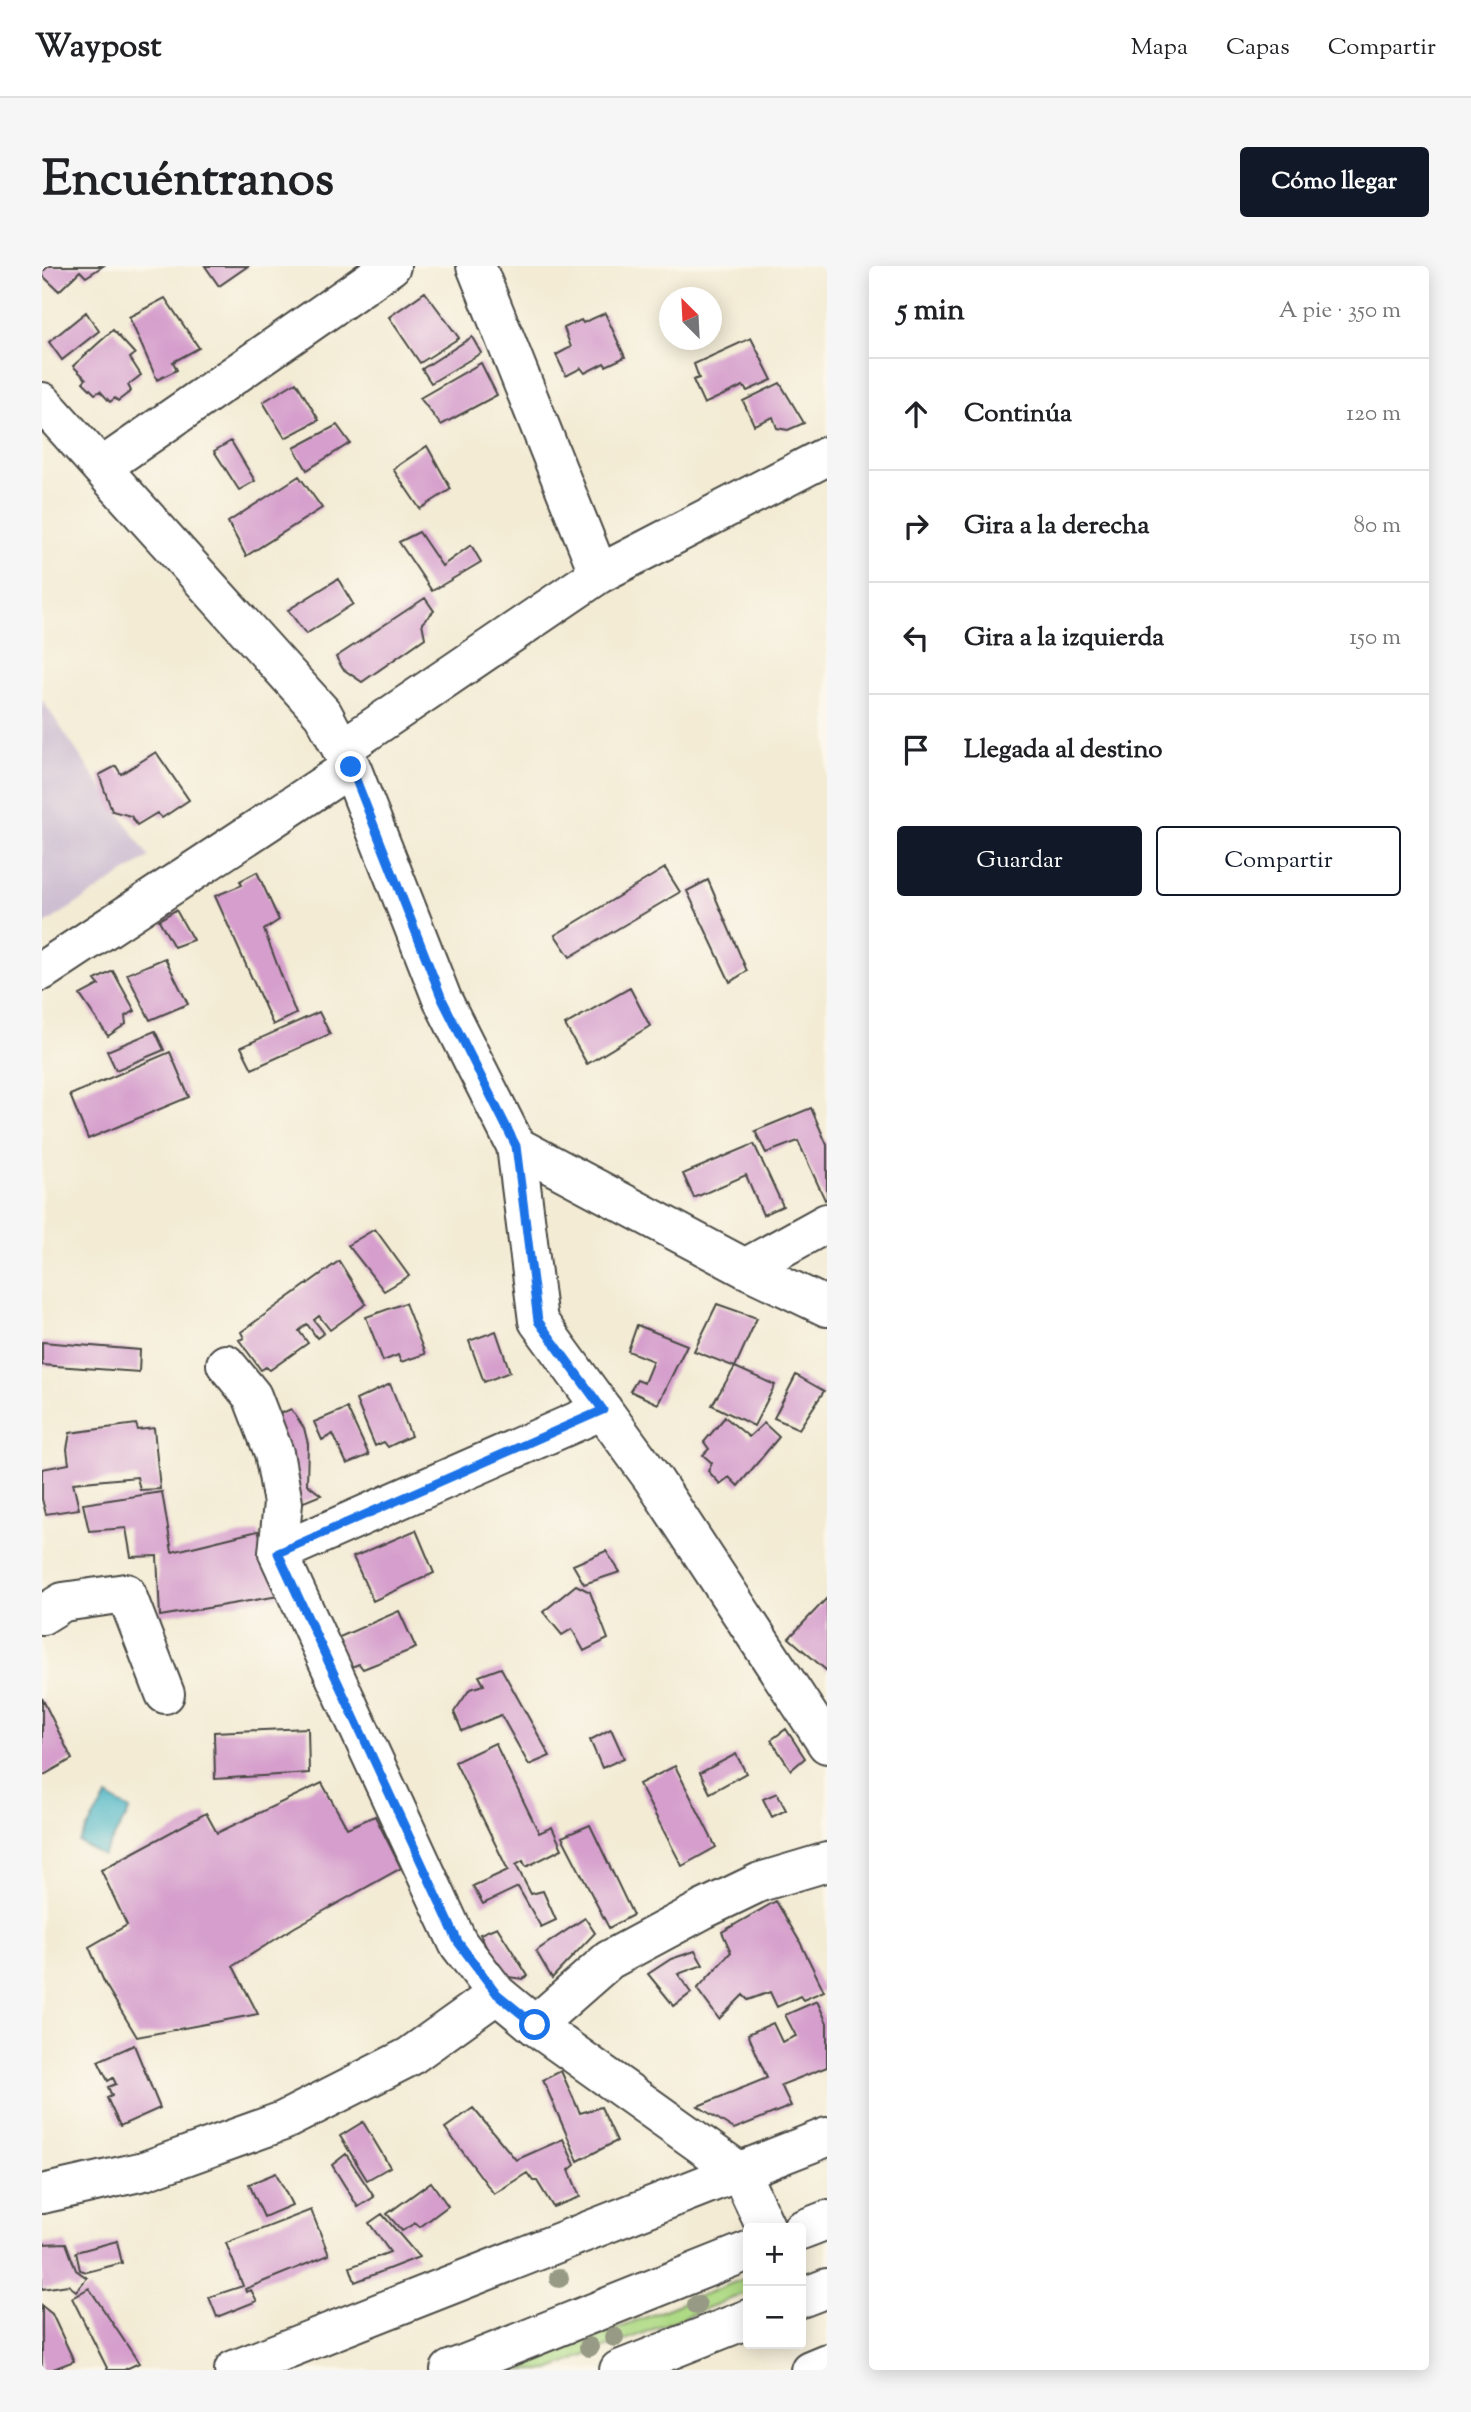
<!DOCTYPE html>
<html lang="es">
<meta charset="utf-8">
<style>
:root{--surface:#fff;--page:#f6f6f6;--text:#202124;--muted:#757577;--line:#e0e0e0;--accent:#111827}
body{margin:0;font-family:"Sorts Mill Goudy",serif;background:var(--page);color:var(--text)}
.controls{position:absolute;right:21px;bottom:21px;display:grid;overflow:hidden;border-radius:7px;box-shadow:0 4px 18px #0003}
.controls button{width:63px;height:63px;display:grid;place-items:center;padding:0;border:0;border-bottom:2px solid var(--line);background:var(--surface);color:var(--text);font:35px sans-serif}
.compass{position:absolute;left:617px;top:21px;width:63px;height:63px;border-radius:50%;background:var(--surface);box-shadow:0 4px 18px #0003;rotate:336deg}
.stop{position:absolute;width:21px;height:21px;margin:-16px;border:5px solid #1a73e8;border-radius:50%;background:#fff}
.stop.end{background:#1a73e8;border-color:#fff;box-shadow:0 2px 7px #0008}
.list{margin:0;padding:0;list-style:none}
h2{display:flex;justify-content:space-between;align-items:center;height:91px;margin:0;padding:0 28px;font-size:30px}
h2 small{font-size:23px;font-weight:400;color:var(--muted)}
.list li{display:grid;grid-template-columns:46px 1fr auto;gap:21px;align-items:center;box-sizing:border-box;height:112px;padding:0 28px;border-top:2px solid var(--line)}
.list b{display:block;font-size:26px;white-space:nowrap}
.list em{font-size:23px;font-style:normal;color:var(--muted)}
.actions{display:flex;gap:14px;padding:21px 28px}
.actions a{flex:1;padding:16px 0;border:2px solid var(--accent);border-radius:7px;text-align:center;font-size:24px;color:var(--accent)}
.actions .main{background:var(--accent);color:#fff}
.icon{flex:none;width:38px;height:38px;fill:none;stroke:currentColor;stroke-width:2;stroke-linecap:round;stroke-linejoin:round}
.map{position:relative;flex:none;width:785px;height:2104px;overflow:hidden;border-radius:7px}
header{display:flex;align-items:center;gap:42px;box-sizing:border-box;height:98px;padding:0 35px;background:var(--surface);border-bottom:2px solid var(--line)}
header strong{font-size:33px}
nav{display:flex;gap:38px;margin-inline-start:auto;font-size:24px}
.intro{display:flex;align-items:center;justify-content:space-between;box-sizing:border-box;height:168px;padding:0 42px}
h1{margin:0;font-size:49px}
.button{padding:18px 32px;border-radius:7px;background:var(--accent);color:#fff;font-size:24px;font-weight:700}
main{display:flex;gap:42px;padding:0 42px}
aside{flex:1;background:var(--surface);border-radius:7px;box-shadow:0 4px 18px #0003}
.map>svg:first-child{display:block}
.industrial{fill:#cebed1}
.green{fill:#afda85;stroke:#6d8258;stroke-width:2}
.water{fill:#45b2c3;stroke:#386e77;stroke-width:2}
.building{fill:#d59ecc}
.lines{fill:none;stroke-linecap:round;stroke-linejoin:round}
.minor-casing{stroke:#494844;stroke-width:42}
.highway-casing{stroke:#494844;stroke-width:42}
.minor{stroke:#fff;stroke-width:38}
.highway{stroke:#fff;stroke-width:38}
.tree{fill:#979a84}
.route{stroke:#1a73e8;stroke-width:9}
</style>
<header>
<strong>Waypost</strong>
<nav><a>Mapa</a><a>Capas</a><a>Compartir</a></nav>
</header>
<div class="intro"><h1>Encuéntranos</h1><a class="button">Cómo llegar</a></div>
<main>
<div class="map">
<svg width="785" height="2104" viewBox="0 0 785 2104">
<rect width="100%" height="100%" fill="#fbf7ec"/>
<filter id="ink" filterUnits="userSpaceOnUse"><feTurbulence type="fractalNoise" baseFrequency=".0143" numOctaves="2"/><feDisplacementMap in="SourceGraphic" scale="14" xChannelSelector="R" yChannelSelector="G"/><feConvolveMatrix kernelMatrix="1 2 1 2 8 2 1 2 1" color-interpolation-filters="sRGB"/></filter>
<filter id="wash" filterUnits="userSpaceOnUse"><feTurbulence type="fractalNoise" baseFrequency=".00686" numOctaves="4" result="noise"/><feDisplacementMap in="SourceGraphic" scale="28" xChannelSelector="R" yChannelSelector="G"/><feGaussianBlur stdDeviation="1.57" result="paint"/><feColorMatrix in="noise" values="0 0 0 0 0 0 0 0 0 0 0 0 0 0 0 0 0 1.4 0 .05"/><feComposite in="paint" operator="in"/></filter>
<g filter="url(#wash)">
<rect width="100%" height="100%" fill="#f3ebd4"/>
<!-- industrial -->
<path class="industrial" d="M0 434 107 591 0 660Z"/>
<!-- green -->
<path class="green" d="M706 2011V2026L507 2104H471Z"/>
<!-- water -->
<path class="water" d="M65 1530 88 1544 61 1590 37 1576Z"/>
<g id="blocks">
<!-- building -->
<path class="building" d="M7 0H61L44 11 38 5 17 25 0 9V6Z
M163 0H206L177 20Z
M383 26 417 72 378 97 347 51Z
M123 32 157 82 131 96 135 104 115 114 87 51Z
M44 46 57 65 20 94 7 76Z
M563 47 583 91 564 100 562 97 543 107 539 102 524 110 514 89 529 81 522 62 539 54 541 57Z
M71 64 93 88 88 92 99 109 86 119 89 125 76 135 73 132 68 136 58 125 53 128 41 116 44 113 31 100Z
M430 71 439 87 389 117 380 103Z
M709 72 730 114 705 125 701 120 662 138 651 114 657 112 652 98Z
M439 97 455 129 399 159 378 132Z
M254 116 277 154 243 172 221 136Z
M738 117 762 157 746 164 735 162 731 151 712 159 701 135Z
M295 159 308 177 265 204 252 182Z
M189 175 213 215 197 224 172 185Z
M385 180 409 223 378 243 351 203Z
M257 210 280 242 204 290 186 256Z
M377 266 400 300 429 279 439 296 390 325 357 276Z
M296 313 311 338 264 368 246 344Z
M383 332 392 345 380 357 383 372 320 416 301 403 294 391Z
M114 486 147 534 120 552 115 547 95 559 89 550 70 545 57 509 74 500 79 508Z
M623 602 638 626 528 691 513 669Z
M215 606 237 654 222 664 254 748 231 759 173 630 200 619 198 615Z
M666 614 705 705 688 716 645 625Z
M134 644 151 674 132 681 117 654Z
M123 692 146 738 108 754 85 708Z
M71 705 93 745 83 750 84 758 66 770 38 729 57 719 53 714Z
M588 722 608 760 545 798 523 759Z
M277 746 288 768 210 803 199 781Z
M113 765 122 784 74 804 65 785Z
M128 786 147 831 46 873 28 829Z
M769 842 785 879V933L783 934 756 875 724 887 713 865Z
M712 878 741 940 721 949 704 909 652 932 641 908Z
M333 963 367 1010 342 1025 306 979Z
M297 995 324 1038 288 1064 277 1050 272 1054 282 1067 275 1072 265 1058 257 1065 266 1077 228 1104 224 1101 219 1104 197 1074 202 1072 199 1066Z
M363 1037 383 1088 359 1096 356 1089 341 1095 324 1051Z
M675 1038 715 1052 693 1101 652 1085Z
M595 1059 645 1079 616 1138 588 1125 595 1114 602 1117 611 1095 586 1085Z
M454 1065 468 1106 442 1116 427 1075Z
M0 1076 98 1084 97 1106 0 1099Z
M693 1101 733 1119 712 1160 670 1139Z
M754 1109 782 1125 757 1163 732 1152Z
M348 1118 369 1170 346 1181 342 1176 333 1180 314 1134Z
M305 1142 327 1189 305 1198 291 1168 280 1174 272 1156Z
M249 1143 262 1162 266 1178 265 1218 279 1229 257 1238 231 1151Z
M683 1151 707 1171 722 1157 737 1171 696 1220 687 1211 678 1218 666 1205 670 1197 661 1189 667 1183 662 1176Z
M94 1158 96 1164 112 1162 118 1223 98 1224 95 1211 31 1217 37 1243 4 1248 0 1233V1203L27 1198 25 1183 28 1167Z
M120 1226 130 1286 216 1265 243 1329 118 1350 115 1290 89 1291 84 1262 47 1265 41 1238Z
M374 1264 392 1307 331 1335 311 1291Z
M564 1285 578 1306 542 1318 531 1299Z
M534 1319 548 1326 566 1373 542 1385 530 1363 520 1369 501 1346Z
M785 1332V1405L747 1372Z
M357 1345 374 1382 321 1403 317 1398 307 1402 293 1373Z
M459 1402 508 1490 487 1499 459 1449 420 1465 412 1446 428 1423 442 1419 437 1410Z
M0 1432 30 1493 0 1510Z
M266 1462 267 1507 173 1513 172 1466Z
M569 1463 582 1492 560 1502 548 1474Z
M744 1463 763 1492 749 1504 729 1474Z
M453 1477 497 1567 510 1561 520 1583 484 1601 481 1595 474 1599 489 1628 501 1625 514 1654 499 1661 476 1621 441 1638 431 1620 466 1604 413 1496Z
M694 1488 704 1507 668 1527 658 1507Z
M633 1500 674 1581 640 1600 597 1518Z
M280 1517 305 1562 333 1550 359 1602 253 1661 191 1700 216 1748 95 1771 63 1718 47 1681 85 1659 59 1604 164 1547 175 1567Z
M735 1527 744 1544 730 1551 721 1533Z
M548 1559 591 1649 567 1662 520 1571Z
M734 1635 758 1676 782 1725 761 1734 758 1730 735 1741 728 1726 706 1734 701 1729 677 1753 655 1723 689 1686 680 1666Z
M543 1652 553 1667 510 1712 494 1685Z
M455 1661 486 1710 481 1713 459 1710 452 1698 438 1668Z
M653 1685 661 1699 636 1708 649 1727 632 1740 606 1708 629 1693Z
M775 1735 785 1757V1801L739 1819 749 1840 692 1863 656 1840 725 1812 706 1768 731 1757 740 1776 754 1770 743 1749Z
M92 1779 118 1842 78 1860 65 1832 70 1830 66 1821 74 1818 71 1812 66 1815 56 1795Z
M519 1805 538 1847 559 1841 575 1875 536 1895 501 1814Z
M431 1842 474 1894 521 1873 533 1899 527 1904 538 1931 511 1941 495 1915H491L485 1907 452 1928 403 1862Z
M321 1856 348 1901 325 1914 298 1870Z
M304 1888 332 1931 316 1941 290 1899Z
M234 1907 250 1939 222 1951 207 1918Z
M389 1916 406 1940 378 1961 373 1957 360 1965 345 1948Z
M269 1944 287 1989 203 2023 204 2026 209 2024 215 2035 175 2051 167 2031 201 2020 184 1977Z
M340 1948 377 1991 313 2016 308 2001 348 1986 327 1957Z
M75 1975 80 1997 45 2006 38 2004 34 1986Z
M24 1977 34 2004 45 2012 34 2025 26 2019 0 2023V1978Z
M47 2022 97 2097 82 2104H66L30 2032Z
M0 2040 10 2048 32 2095 9 2104H0Z"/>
</g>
</g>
<g filter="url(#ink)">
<use href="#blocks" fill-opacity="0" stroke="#494844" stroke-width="2"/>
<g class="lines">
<defs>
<path id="minor" d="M434 0 557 308
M0 136 281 448 309 501 400 733 474 880 703 1002 785 1041
M60 201 349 0
M301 482 557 308 785 190
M0 705 309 501
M474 880 496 1055 611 1213 785 1478
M703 1002 785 957
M184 1098 210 1130 232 1187 241 1237 236 1287 416 1677 455 1728 496 1762 698 1906 724 1962
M236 1287 561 1144
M0 1349 21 1336 84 1327 123 1428
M493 1759 567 1694 662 1643 718 1616 785 1596
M0 1928 102 1905 241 1855 367 1791 455 1728
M192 2104 785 1871
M768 2104 785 2097"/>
<path id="highway" d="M759 1964 785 1954
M759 2032 785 2022
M408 2104 706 1985
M577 2104 706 2053"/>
</defs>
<!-- minor casing -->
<use href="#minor" class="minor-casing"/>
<!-- highway casing -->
<use href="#highway" class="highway-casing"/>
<!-- minor -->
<use href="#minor" class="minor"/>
<!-- highway -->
<use href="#highway" class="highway"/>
</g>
<!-- trees -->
<g class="tree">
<circle cx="517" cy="2012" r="10"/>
<circle cx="655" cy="2039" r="10"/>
<circle cx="572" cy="2071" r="10"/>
<circle cx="547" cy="2081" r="10"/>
</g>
</g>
<g class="lines" filter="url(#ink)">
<!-- route -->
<path class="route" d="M309 501 400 733 474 880 496 1055 561 1144 236 1287 416 1676 455 1728 493 1759"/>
</g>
</svg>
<div class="controls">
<button>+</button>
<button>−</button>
</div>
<svg class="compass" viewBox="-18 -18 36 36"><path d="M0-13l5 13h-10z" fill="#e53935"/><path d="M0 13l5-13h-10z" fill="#757577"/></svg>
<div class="stop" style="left:493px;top:1759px"></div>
<div class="stop end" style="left:309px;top:501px"></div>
</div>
<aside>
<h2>5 min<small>A pie · 350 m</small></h2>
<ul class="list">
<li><svg class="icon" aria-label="ahead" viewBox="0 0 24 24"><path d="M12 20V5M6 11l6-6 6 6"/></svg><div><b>Continúa</b></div><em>120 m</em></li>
<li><svg class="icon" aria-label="right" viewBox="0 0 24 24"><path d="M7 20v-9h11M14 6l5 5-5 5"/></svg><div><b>Gira a la derecha</b></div><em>80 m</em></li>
<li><svg class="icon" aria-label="left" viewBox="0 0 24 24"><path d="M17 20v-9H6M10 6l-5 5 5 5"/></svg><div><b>Gira a la izquierda</b></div><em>150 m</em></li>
<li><svg class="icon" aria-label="arrive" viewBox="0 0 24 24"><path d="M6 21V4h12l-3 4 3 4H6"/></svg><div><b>Llegada al destino</b></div></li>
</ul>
<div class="actions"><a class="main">Guardar</a><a>Compartir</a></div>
</aside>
</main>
